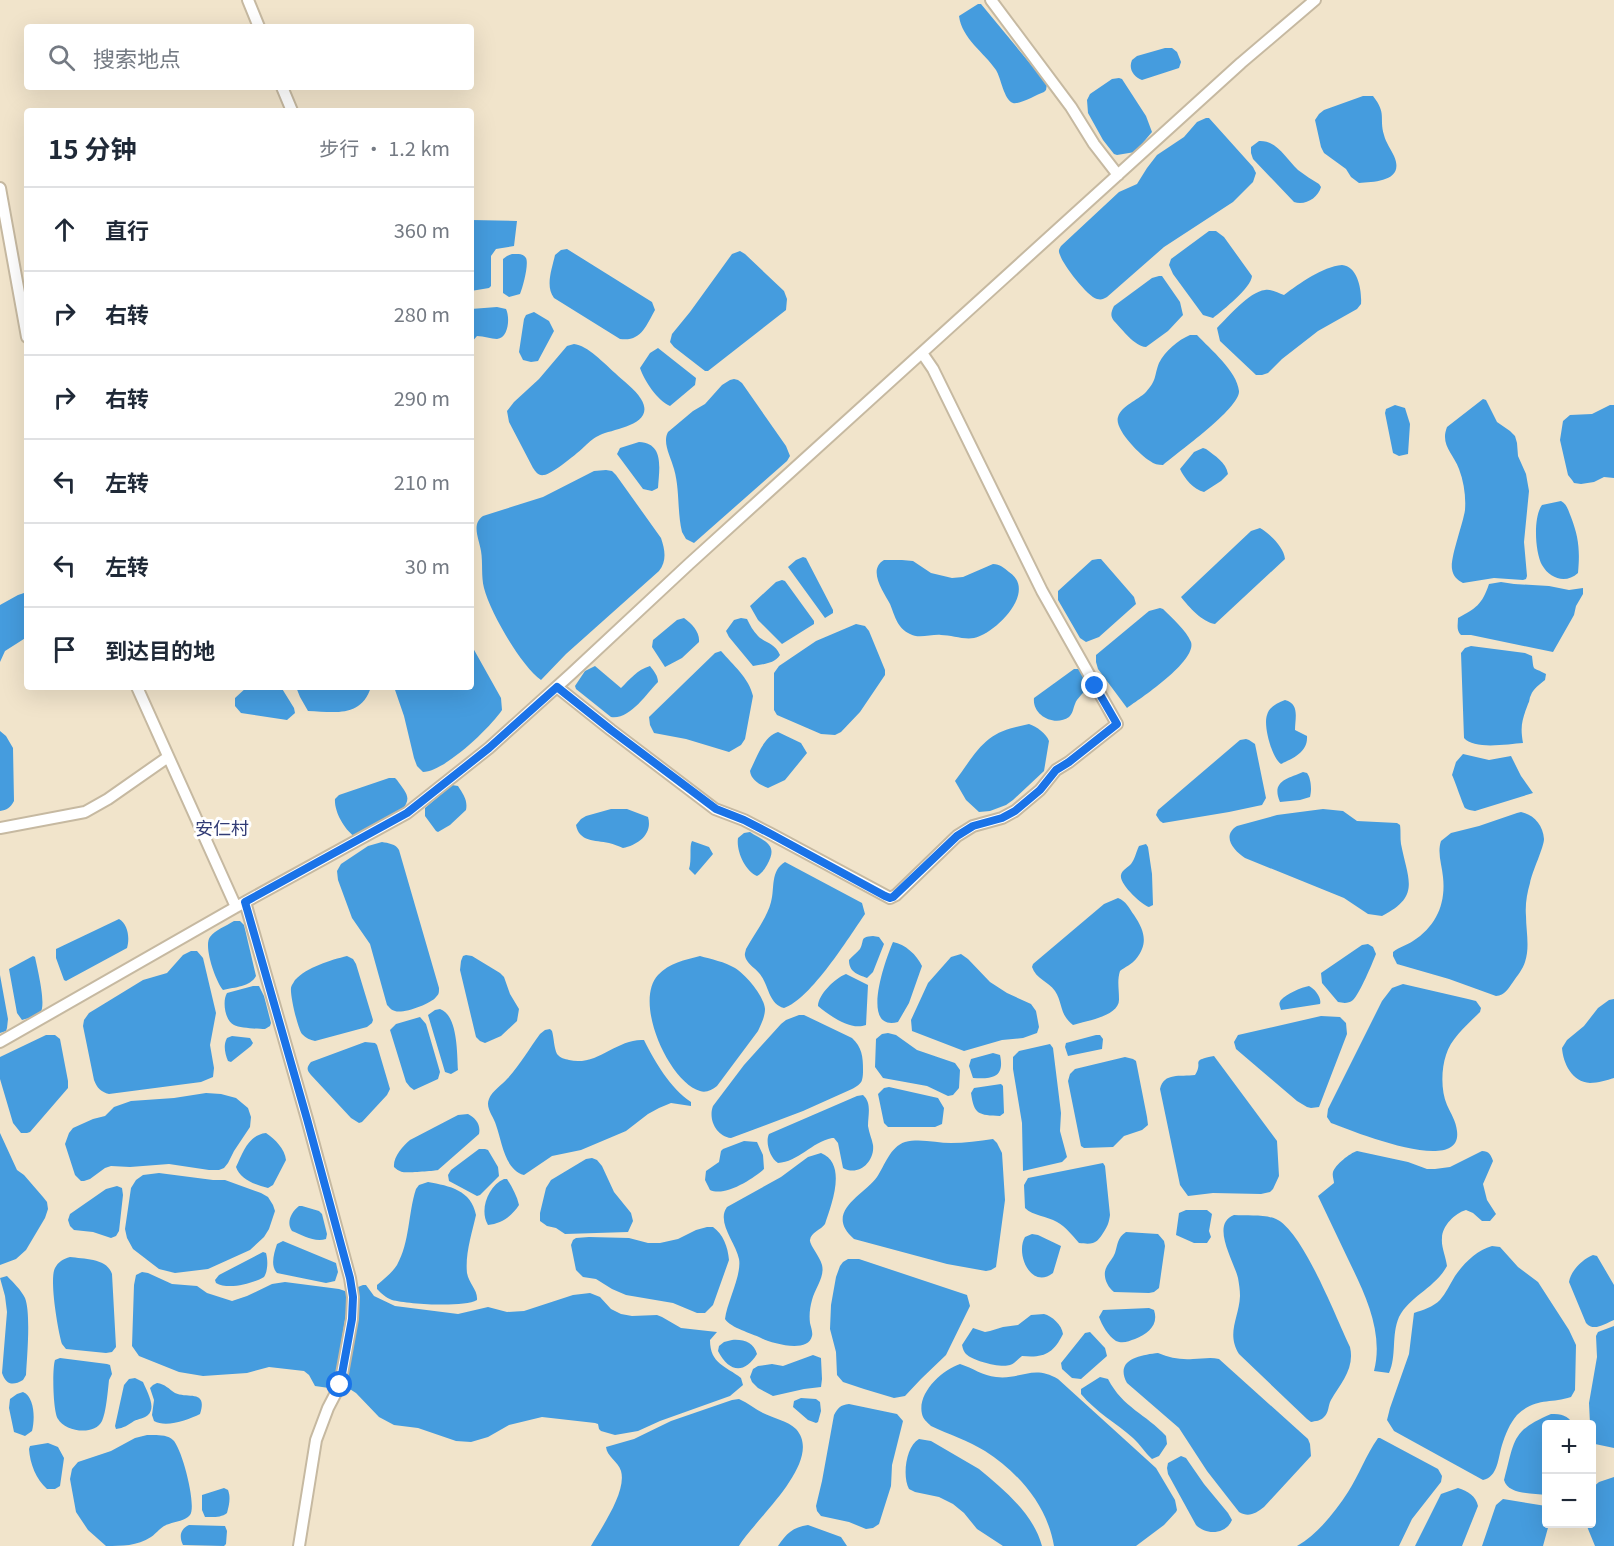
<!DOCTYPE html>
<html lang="zh">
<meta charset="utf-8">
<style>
:root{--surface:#fff;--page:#f2f2f3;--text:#1f2937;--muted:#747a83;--line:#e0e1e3}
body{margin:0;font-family:Georgia,"Noto Sans SC",serif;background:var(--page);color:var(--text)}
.controls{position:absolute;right:18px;bottom:18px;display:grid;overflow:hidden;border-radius:6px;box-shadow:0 6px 24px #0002}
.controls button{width:54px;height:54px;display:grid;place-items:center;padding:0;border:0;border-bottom:2px solid var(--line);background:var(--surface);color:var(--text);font:30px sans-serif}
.stop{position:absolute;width:18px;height:18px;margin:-14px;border:4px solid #1a73e8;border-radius:50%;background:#fff}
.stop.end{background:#1a73e8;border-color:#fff;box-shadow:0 2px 6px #0008}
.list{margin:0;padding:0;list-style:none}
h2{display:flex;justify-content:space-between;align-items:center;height:78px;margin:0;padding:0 24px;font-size:26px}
h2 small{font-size:20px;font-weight:400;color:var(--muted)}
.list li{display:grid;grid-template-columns:39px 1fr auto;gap:18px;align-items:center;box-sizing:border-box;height:84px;padding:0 24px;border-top:2px solid var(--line)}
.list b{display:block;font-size:22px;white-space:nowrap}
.list em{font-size:20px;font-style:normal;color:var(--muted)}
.icon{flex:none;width:33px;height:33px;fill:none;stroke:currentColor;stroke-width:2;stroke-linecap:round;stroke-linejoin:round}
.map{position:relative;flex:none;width:1614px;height:1546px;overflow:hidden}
.search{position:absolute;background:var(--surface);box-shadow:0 6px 24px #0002;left:24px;top:24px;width:450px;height:66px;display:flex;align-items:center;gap:15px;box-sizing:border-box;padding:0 21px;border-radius:6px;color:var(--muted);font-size:22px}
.panel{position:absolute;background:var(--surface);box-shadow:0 6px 24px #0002;left:24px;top:108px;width:450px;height:582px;border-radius:6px}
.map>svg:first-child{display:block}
.water{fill:#459cde}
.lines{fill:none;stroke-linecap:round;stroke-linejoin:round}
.minor-casing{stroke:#c6b9a1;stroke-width:14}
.minor{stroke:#fff;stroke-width:10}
.route{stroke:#1a73e8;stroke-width:8}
.labels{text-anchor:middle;stroke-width:6;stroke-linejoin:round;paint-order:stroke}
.quarter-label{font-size:18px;fill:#313b75;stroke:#fff}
</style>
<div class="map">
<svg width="1614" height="1546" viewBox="0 0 1614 1546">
<rect width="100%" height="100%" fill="#f1e4cb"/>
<!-- water -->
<path class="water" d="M978 4H981L1047 84 1046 90 1044 92C1038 94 1019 105 1013 103 1004 100 1001 78 996 70 984 52 962 39 959 16Z
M1165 48H1172L1177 52 1181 62 1179 68 1142 80C1134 77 1128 69 1132 60L1137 56Z
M1119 78 1122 79 1146 116 1152 132 1135 152 1117 155 1114 154 1103 140 1088 113 1087 100 1090 94 1112 79Z
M1363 96H1373C1387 114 1379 117 1384 135 1386 143 1391 149 1394 156 1405 181 1376 182 1359 183L1351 177 1346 169 1324 153 1321 147 1315 120 1319 114 1324 110Z
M1206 118H1209L1253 167 1256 173 1253 182 1233 202 1164 247 1107 297C1103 299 1102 300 1097 299 1088 297 1063 265 1060 255 1058 250 1059 250 1061 246L1119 192 1137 184 1147 168 1157 155 1184 137 1197 122Z
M1259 141C1277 140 1286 159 1298 170 1305 175 1312 180 1319 184L1321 187C1318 198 1305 206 1294 202L1253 159 1251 153V147Z
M471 220 517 221 514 246 496 249 491 256V286L489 288 471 291Z
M1209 231H1216L1224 237 1252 276C1251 288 1223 310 1213 318L1203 315 1173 274 1169 265 1171 259Z
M567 249 652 302 655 310C646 326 641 342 620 339L554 298C545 286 552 269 555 255L561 250Z
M740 251 745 254 784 291 787 299 786 310 708 371H705L674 347 670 342 672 334 690 312 732 254Z
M512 254C517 254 523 253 526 258 529 264 523 287 520 294L509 297 503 293V259L507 256Z
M1342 265C1358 266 1362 291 1361 304L1357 309 1318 331 1282 359 1268 373 1262 375H1256L1220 341 1217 328C1229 316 1249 292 1265 290 1272 289 1278 293 1284 295 1300 283 1322 267 1342 265Z
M1159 276H1162L1180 302 1183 315 1168 331 1146 347C1134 346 1123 330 1114 321 1110 316 1111 312 1114 306L1152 278Z
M497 307 506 309C510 317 509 338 497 339 491 339 484 336 477 336L471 343V309Z
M534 312 549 321 554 331 538 361 531 362 523 360 519 352 524 319 526 315Z
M1190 335H1197C1210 349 1237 371 1239 391 1240 408 1178 452 1163 465 1158 465 1154 464 1150 461 1140 455 1114 429 1118 417 1122 405 1137 401 1146 392 1157 380 1154 376 1159 363 1165 351 1178 340 1190 335Z
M574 344C587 345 605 364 615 373 623 381 635 389 641 399 657 425 613 429 600 435 595 437 589 442 585 446 579 452 551 475 544 475 538 476 536 472 533 468L509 422 507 411 514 402 539 379 567 346Z
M658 348 696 378 695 385 670 406C657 400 645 382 640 368L650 353Z
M734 379 738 380 742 383 786 446 790 456 787 461 694 543 686 539 682 532C677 511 680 490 674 469 671 457 662 443 668 432L693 411 705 404 722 385 730 380Z
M1483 399 1486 400 1497 422 1510 431 1515 436 1517 443 1518 456 1526 474 1529 491 1524 542 1527 576 1526 579 1523 580 1494 578 1463 583C1457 580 1453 576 1452 569 1450 558 1463 524 1465 510 1466 497 1464 482 1459 469 1453 453 1440 445 1447 427Z
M1395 405 1405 408 1410 424 1408 454 1399 456 1393 453 1385 413 1386 409Z
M1610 405H1614V478L1604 477 1594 482 1581 484 1574 483 1572 480 1568 475 1560 440 1563 421 1570 415 1592 414Z
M639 442C665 443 659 470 658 488L652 491 643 489 617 454 620 448Z
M1203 448 1206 449C1215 456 1226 462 1228 474L1221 481 1204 492C1194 490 1184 478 1180 469L1194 452Z
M606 470 612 471 616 475 661 538C665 550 667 561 659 571L566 654 541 680C521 666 490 612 484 588 481 576 483 563 481 551 479 539 471 524 483 516L543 497 594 471Z
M1561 501C1567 504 1568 510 1571 517 1579 538 1580 551 1578 573 1566 584 1550 579 1542 565 1535 552 1533 517 1542 505Z
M1260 528C1270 534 1284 547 1285 559L1215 624C1202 622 1189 607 1181 597L1251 531Z
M803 557 806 558 833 610V613L825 618 788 567 796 560Z
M1098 559H1101L1134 597 1136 604 1099 637 1086 642 1080 638 1058 600V591L1092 560Z
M884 560H902L913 561 931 573 952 578 963 577 993 564C1000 564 1004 568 1009 572 1038 591 996 633 974 638 964 640 951 635 941 635 932 634 918 639 910 634 897 628 895 616 890 604 884 592 867 570 884 560Z
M782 580 785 581 814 621V624L782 644 758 620 750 606 776 582Z
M1501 582 1514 584 1549 586 1569 590 1583 588V594L1576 606 1574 615 1553 652 1471 635H1461C1456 630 1458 624 1458 618 1476 608 1482 605 1489 584Z
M27 592V637L5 651 0 662V605L18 595Z
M1160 608 1163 609C1172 618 1186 630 1191 642 1197 661 1141 698 1127 708L1098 669 1096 662V655L1149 611Z
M684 618C692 624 700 632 699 642L682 658 665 667 652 647 653 640 677 620Z
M741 618 747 619C750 625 753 631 758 636 766 644 774 642 780 655 774 664 763 664 753 666L729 637 726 631 734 620Z
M856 624 865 626 869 631 885 670V675L860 712 841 732 835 735 821 734 777 715 774 710V673L779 666 816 641Z
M1471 646 1525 653 1532 656C1534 673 1532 666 1546 674L1545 680C1540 684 1533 689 1531 695 1529 698 1530 701 1528 704 1522 720 1520 726 1523 743 1508 744 1474 750 1464 738L1461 653 1465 648Z
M471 647 473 648 501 698 502 710C490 728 444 772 423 772L417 766 414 758 404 716 394 687H471Z
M721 651C733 665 749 678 753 696L745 739 741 745 729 752 686 739 654 733 650 725 649 717 715 653Z
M595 666 621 688C630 679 637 670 650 666 654 671 658 676 658 682 646 694 630 720 611 717L576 689 575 686 585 671Z
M1074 669H1078L1084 673 1087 688C1083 694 1077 698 1075 704 1073 709 1073 713 1069 717 1054 727 1032 715 1034 698Z
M247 687H281L294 708 295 713 287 720 241 713 235 706V698Z
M296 687H371C361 718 335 712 308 711L300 697Z
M1285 700C1300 704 1295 718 1295 730L1307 736C1308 752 1294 758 1281 764 1272 758 1263 726 1267 715 1269 707 1277 703 1285 700Z
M1029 724C1037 727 1046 733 1049 741L1044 771 1013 800 1006 805 990 811 979 812 966 800 955 781C965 768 976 749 989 739 1000 730 1015 727 1029 724Z
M0 731 6 736 13 748 14 801C10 808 7 810 0 811Z
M778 732 801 743 807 753 785 780 768 788C760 785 751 780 750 771 757 757 763 737 778 732Z
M1246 739 1249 740 1255 744 1266 798 1262 805 1229 812 1163 823 1160 821 1156 815 1158 810 1240 740Z
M1463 754 1489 760 1511 756 1521 776 1533 793 1475 811C1471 810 1468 810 1465 808 1463 805 1455 781 1452 775L1456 762Z
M1303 772 1307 773C1311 778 1312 790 1310 797L1300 800 1280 802C1271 781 1287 779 1303 772Z
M389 778H395L397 780C405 792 413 797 402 810L354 836C344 829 334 811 335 799L339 795Z
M452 785 458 786C463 794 468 800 466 810L450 825 438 832 436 831 425 816V808Z
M611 809H627L648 817C653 834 638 845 623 848 618 846 614 844 609 843 595 840 579 842 576 825L581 819 586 816Z
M1323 809 1343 811 1357 821 1397 823 1400 825C1401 832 1400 838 1401 844 1408 880 1421 896 1382 916L1368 914 1344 898 1245 858C1234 851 1221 836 1237 826L1277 815Z
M1521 812C1534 815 1543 825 1544 839 1544 847 1532 872 1530 883 1527 893 1525 905 1526 916 1526 931 1530 947 1525 962 1523 969 1517 976 1513 982 1508 989 1505 995 1496 996L1449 979 1397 964 1393 956V952C1399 947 1407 945 1413 941 1436 926 1446 904 1443 877 1442 865 1437 853 1441 841L1451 833 1479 826 1517 813Z
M750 832C765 842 779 844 767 865 764 870 762 873 757 876 745 871 736 851 738 838L744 833Z
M692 841 709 847 713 854 695 875 689 869C692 860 689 846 692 841Z
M382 842C388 843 396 844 399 850L439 988C439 993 439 994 436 997 431 1004 403 1014 395 1011 391 1010 390 1008 387 1005L370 944 352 918 338 880 337 871 341 864 368 846Z
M1146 844 1148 847 1152 874 1153 905 1149 907C1142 905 1119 884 1121 875 1122 870 1127 868 1131 864 1135 859 1136 852 1139 846Z
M785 862 862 903 865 914C849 937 811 999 784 1008 768 1004 769 984 759 973 755 968 749 965 746 959 744 954 745 954 746 949 754 934 767 918 771 902 775 888 770 871 785 862Z
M1118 898C1126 901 1129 908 1134 915 1144 930 1149 943 1136 959 1132 964 1125 967 1120 971 1117 981 1119 988 1119 999 1120 1016 1086 1021 1073 1025 1059 1014 1063 1003 1055 991 1048 981 1036 979 1032 967L1033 964 1104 904Z
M119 919C128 924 130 938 127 948L66 981 64 980 56 958V949Z
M234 921H240L244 925 256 976C250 987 235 987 223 990 216 982 203 946 210 937 215 930 226 926 234 921Z
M873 936 879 937 884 944 873 972 867 978C857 974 849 972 849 960 852 956 857 953 860 949 865 940 859 937 873 936Z
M893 942C905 944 917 955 922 966L909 1003 898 1022C859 1032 886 958 893 942Z
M1368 944 1373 947 1376 954C1372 964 1360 993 1353 1000 1348 1004 1343 1003 1338 1002L1322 983 1321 973 1362 945Z
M191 951H197L203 958 216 1013 210 1045 214 1068 213 1077 201 1082 109 1094C101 1092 97 1088 94 1080L83 1026 84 1020 89 1013 143 980 167 973 183 955Z
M961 954 968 959 990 982 1007 993 1031 1004 1036 1011 1039 1027 1037 1033 1023 1038 1002 1040 964 1051 912 1031 911 1020 928 983 951 957Z
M466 955 472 956 500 973 504 977 510 994 519 1009 517 1021 501 1036 485 1043 480 1041 476 1037 460 970 461 961 463 956Z
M33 956 35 957C37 967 47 1006 40 1013 35 1017 28 1018 22 1020L17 1013 9 969Z
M347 956 353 959 356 964 373 1020 372 1023 367 1027 315 1041C310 1040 306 1038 302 1034 298 1029 290 996 291 988 291 986 294 982 295 980 307 967 331 960 347 956Z
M700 956C711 959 725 962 735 968 746 975 764 996 765 1009 765 1017 761 1024 758 1031L717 1086C712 1090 706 1093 700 1091 669 1082 633 1002 658 975 669 963 685 960 700 956Z
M846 974 868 985 866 1025C851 1031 830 1016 818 1006 818 995 835 978 846 974Z
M0 975 8 1019 7 1028 6 1031 0 1033Z
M1403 984 1468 999 1476 1001 1481 1008 1480 1012C1468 1024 1451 1038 1446 1055 1441 1070 1441 1091 1447 1105 1451 1114 1456 1121 1457 1131 1463 1177 1350 1130 1331 1123L1327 1117 1328 1109 1382 1001 1392 988Z
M253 986H259L264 996 271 1023 270 1026 265 1029C258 1029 240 1028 234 1025 225 1021 222 1001 227 993Z
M1309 986C1315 989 1322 998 1320 1004L1281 1010C1280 1006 1278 1004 1281 1000 1286 994 1302 987 1309 986Z
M1614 999V1078C1607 1080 1598 1083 1590 1083 1572 1082 1563 1063 1562 1048L1567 1040 1584 1026 1598 1008 1609 1000Z
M440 1009C458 1015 457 1054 458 1070L451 1074 445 1072 428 1015 435 1010Z
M799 1015H804L852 1038C862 1047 863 1057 863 1070 863 1073 863 1076 862 1080 861 1084 856 1087 852 1089L803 1111 731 1138C716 1136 708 1119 713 1106L744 1065 781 1024 786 1020Z
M1321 1016 1340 1017 1346 1023 1347 1034 1319 1107 1311 1108 1307 1107 1297 1101 1236 1049 1234 1042 1238 1035Z
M420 1017 426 1024 440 1072 438 1079 414 1090 410 1087 406 1082 390 1030 396 1024Z
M550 1029 552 1031C554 1038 554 1048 557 1054 560 1058 565 1059 569 1060 597 1067 617 1038 644 1040 655 1062 670 1088 691 1102V1106L671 1103 659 1108 648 1114 626 1131 581 1150 552 1156 524 1175C504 1169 502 1141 496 1125 494 1117 485 1108 489 1099 492 1091 502 1085 507 1079 520 1065 529 1049 540 1034L545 1030Z
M888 1033 896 1035 917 1050 955 1063 960 1070 959 1088 953 1095 948 1096 927 1086 883 1078 875 1067 876 1039 882 1034Z
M46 1035H55L60 1039 68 1081V1088L30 1132 27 1133H21L13 1123 0 1079V1057Z
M1096 1035H1100L1103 1039 1102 1049 1068 1056 1065 1047 1066 1043Z
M232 1036 250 1038 253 1043 251 1046 231 1062 228 1061C225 1054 223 1045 227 1038Z
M365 1042 375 1043 377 1045 390 1089 387 1095 362 1122 359 1123 351 1118 311 1075C306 1069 307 1067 311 1062Z
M1050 1044 1053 1048 1061 1113 1060 1131 1067 1157 1062 1162 1023 1171 1022 1123 1013 1069V1057L1019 1051Z
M993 1053 1000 1055C1005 1078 992 1079 973 1078L969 1066 971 1059Z
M1214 1056 1277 1141 1279 1176 1273 1189 1270 1192 1261 1194 1213 1193 1188 1196 1180 1185 1160 1089C1164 1072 1180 1077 1195 1075 1204 1061 1189 1061 1214 1056Z
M1125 1057 1133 1059 1136 1061 1147 1117 1148 1125 1142 1130 1124 1136 1113 1147 1084 1148 1081 1146 1068 1081 1070 1074 1075 1069Z
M1001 1084 1003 1086 1004 1113 1000 1116C979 1115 974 1115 971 1093L974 1088Z
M889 1087 938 1098 944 1108 942 1124 935 1127H888L884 1123 878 1094 884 1088Z
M206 1093 221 1094 236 1098 248 1108 251 1117 250 1127 234 1151 228 1163 224 1168 219 1170H209L169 1164 130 1167 111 1166 105 1168 90 1179 84 1181H81L75 1175 65 1144 69 1133 73 1128 93 1119 105 1116 114 1107 131 1101 174 1098Z
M863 1095C872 1103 868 1115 868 1126 869 1133 872 1139 873 1145 875 1161 859 1177 843 1168L838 1143 834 1138H832C812 1142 798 1162 778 1163 770 1158 765 1142 769 1134L857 1096Z
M468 1114C476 1118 481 1125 479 1134L438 1170C434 1171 406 1173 402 1172 399 1171 396 1169 394 1167 393 1157 403 1146 410 1140L458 1115Z
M0 1133 17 1170 24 1175 43 1197 47 1202 48 1209 45 1218 26 1250 16 1259 0 1265Z
M266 1133C275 1139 285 1149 286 1160L273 1185 268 1188C255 1185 240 1179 236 1167 243 1153 248 1135 266 1133Z
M993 1139 997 1143 1002 1153 1005 1200 996 1267 991 1270 986 1271 947 1264 854 1239C823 1212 864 1195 877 1177 885 1165 890 1147 905 1142 920 1138 937 1143 951 1143 965 1143 979 1141 993 1139Z
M744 1141 757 1142 763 1155 764 1169C753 1179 725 1197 710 1190L705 1180 706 1171 719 1162 721 1151 723 1149Z
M479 1149H485L488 1150 498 1167 499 1176 480 1195 477 1196 449 1181 448 1175 451 1170Z
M1357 1151 1408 1162 1427 1169H1435L1450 1167 1482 1151C1489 1151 1491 1155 1493 1161L1483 1184 1487 1200 1496 1214 1490 1221H1482L1473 1213 1466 1210C1455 1213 1442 1226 1442 1238 1441 1247 1446 1257 1447 1266 1435 1288 1410 1296 1399 1317 1391 1335 1397 1356 1389 1373L1374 1371C1384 1332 1365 1294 1348 1259 1338 1238 1328 1217 1318 1196L1334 1183C1334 1180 1332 1176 1333 1172 1335 1165 1350 1153 1357 1151Z
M821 1153C848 1164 831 1205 825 1224 821 1230 811 1232 810 1240 809 1244 820 1257 822 1265 825 1277 815 1288 812 1300 810 1307 809 1315 810 1323 811 1327 813 1333 812 1336 808 1354 771 1343 761 1338 751 1333 731 1328 725 1319 727 1302 742 1275 739 1259 736 1243 716 1222 727 1207L781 1177 808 1157Z
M592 1158 597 1160 602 1166 614 1192 631 1213 633 1221 628 1232 565 1234 556 1228 547 1226 540 1221V1213L546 1188 551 1180 586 1159Z
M1103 1163 1105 1166 1110 1215C1109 1222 1108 1225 1105 1230 1097 1243 1095 1245 1079 1243 1072 1235 1066 1227 1057 1222 1047 1216 1033 1216 1025 1208L1024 1185 1028 1178Z
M159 1173 213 1180H225L261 1193 268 1197 273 1205 275 1211 269 1229 264 1237 250 1250 208 1269 175 1273 159 1269 133 1249 127 1238 125 1229 131 1188 136 1180 143 1175Z
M504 1179H507C512 1187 517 1196 519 1205 512 1216 501 1224 488 1225 479 1210 488 1186 504 1179Z
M428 1182C450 1186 471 1190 476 1215 472 1233 465 1254 467 1273 469 1284 478 1290 477 1300 463 1308 407 1304 392 1300 386 1298 381 1293 377 1289V1285C384 1279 392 1273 397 1265 410 1242 408 1213 416 1189L419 1185Z
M117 1186 122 1188 123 1195 119 1231 116 1236 111 1238 93 1232 74 1230 70 1226 68 1220 70 1214 106 1189Z
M299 1206H302L319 1211 322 1214 327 1234 326 1239C315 1243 302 1235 292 1231 286 1223 291 1212 299 1206Z
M1186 1210H1207L1212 1214 1209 1231 1211 1237 1207 1243H1194L1176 1235 1179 1213Z
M1234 1215C1247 1216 1264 1214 1276 1219 1303 1231 1336 1318 1350 1347 1355 1368 1341 1383 1331 1400 1328 1405 1329 1413 1324 1417 1321 1421 1315 1421 1311 1422L1307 1419 1239 1354C1226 1333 1239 1318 1240 1296 1240 1290 1239 1284 1238 1278 1234 1261 1210 1224 1234 1215Z
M707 1227H713C723 1234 728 1247 729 1260L713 1305 705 1313H697L673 1303 626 1295 612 1289 596 1279 583 1277 576 1270 571 1245 573 1240 576 1238 589 1237 629 1238 648 1243H660L678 1239 696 1230Z
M1126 1232 1158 1234 1164 1241 1165 1246 1159 1288 1154 1292 1149 1293 1114 1292C1106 1286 1102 1274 1107 1266 1110 1261 1113 1258 1115 1253 1118 1244 1117 1238 1126 1232Z
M1032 1234 1038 1235 1061 1246 1053 1273C1031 1290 1015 1254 1025 1237Z
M283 1241 336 1263 338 1272 335 1281 326 1283 277 1273C270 1266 274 1253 277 1244Z
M1492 1246 1500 1247 1518 1267 1538 1282 1569 1330 1576 1345 1575 1390 1571 1397C1550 1404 1536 1397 1517 1415 1510 1423 1505 1435 1502 1445 1498 1458 1498 1477 1483 1480L1394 1431 1387 1420 1390 1408 1409 1354 1414 1313C1423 1310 1433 1307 1440 1300 1446 1293 1450 1284 1455 1276 1464 1263 1477 1250 1492 1246Z
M263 1252 266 1253C268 1260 268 1271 264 1277 252 1284 228 1290 216 1283L215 1280 219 1275Z
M1593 1255 1597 1256 1614 1285V1320C1604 1324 1594 1332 1586 1323L1569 1282C1571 1270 1583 1259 1593 1255Z
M70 1257C84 1259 107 1258 112 1274L116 1347 112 1352 106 1353 66 1349 62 1344C58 1331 49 1279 55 1268 58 1262 63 1259 70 1257Z
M848 1259H859L967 1295 970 1306 946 1355 921 1379 905 1396 894 1398 864 1389 843 1382 837 1375 836 1352 830 1329 831 1305 836 1277 840 1266 843 1262Z
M142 1272 148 1273 172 1284 197 1286 207 1293 232 1301 247 1296 272 1284 285 1282 339 1289 345 1291 349 1296 334 1386 329 1388 315 1386 309 1375 304 1371 269 1367 247 1373 203 1376 179 1372 139 1356 132 1346 134 1285 136 1275Z
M7 1276C14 1283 21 1290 25 1298 31 1313 27 1357 26 1375L23 1380C13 1386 6 1385 2 1373L7 1312 5 1296 0 1278Z
M363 1285H366L374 1296 395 1306 458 1314 488 1307 507 1312 524 1311 573 1295 590 1293 600 1297 611 1309 621 1314 632 1316 657 1315 662 1317 681 1328 717 1332 710 1340C710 1364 726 1366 741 1378L743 1385 730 1396 660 1421 638 1431 615 1435 601 1431 599 1429 598 1424 595 1423 542 1417 509 1425 488 1437 471 1442 456 1441 418 1428 394 1425 379 1417 356 1393 345 1386 356 1325 358 1287Z
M1149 1308 1154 1310C1159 1325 1148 1334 1135 1339 1129 1341 1123 1344 1116 1341 1108 1336 1102 1325 1099 1317L1103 1310Z
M1044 1314C1052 1316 1062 1325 1063 1334 1053 1354 1044 1358 1022 1356 1018 1359 1014 1364 1010 1365 1000 1368 973 1361 966 1354 963 1350 963 1349 962 1345L973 1328 985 1332 990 1331 1003 1327 1018 1325 1031 1315Z
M1614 1326V1448L1595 1444 1592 1441V1424H1590L1589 1403 1597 1357 1596 1336 1598 1332Z
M1090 1332 1105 1348 1107 1356 1081 1379 1072 1378 1062 1369 1061 1363 1085 1333Z
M732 1340C744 1339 754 1343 757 1354 744 1375 729 1372 718 1351L719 1346 724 1342Z
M1158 1353C1170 1358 1181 1360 1193 1359 1202 1359 1210 1357 1219 1359L1308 1439 1310 1444 1311 1456 1264 1507C1256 1513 1249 1518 1239 1512L1207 1471 1179 1428 1127 1383C1114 1359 1141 1355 1158 1353Z
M813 1355 821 1358 822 1379 821 1387 804 1389 773 1396 758 1388 752 1382 750 1377 753 1369 758 1366 772 1364 783 1366Z
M60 1358 107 1364 110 1365 112 1374 109 1380C108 1390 106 1413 102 1421 95 1436 65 1432 58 1419 53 1412 52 1369 55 1360Z
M960 1364C973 1368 983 1376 996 1377 1021 1380 1033 1364 1058 1379L1156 1468 1175 1500 1177 1510 1176 1512 1164 1525 1136 1546H1054C1047 1505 1019 1473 985 1451 969 1441 948 1434 931 1426 927 1422 923 1419 922 1414 917 1393 942 1370 960 1364Z
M1100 1377 1108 1379C1123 1408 1146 1414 1166 1436L1167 1444 1159 1456 1152 1459C1145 1453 1140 1444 1133 1438 1116 1423 1096 1412 1081 1394V1389Z
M135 1378 143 1382C146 1390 157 1407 148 1415 145 1418 138 1419 134 1421 128 1425 124 1428 116 1429L115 1426 124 1385 129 1379Z
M157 1383C165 1384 169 1389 175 1393 188 1399 208 1389 200 1414 188 1420 166 1428 154 1421L152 1415 154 1400 150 1388 153 1385Z
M23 1392C35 1397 35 1420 32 1431L25 1436 14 1432 9 1408 10 1399 17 1394Z
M801 1398 816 1399 820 1402 821 1411 818 1422 816 1423 808 1420 793 1407 794 1401Z
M739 1399C748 1403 755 1409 763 1413 773 1418 788 1421 796 1429 825 1461 754 1520 739 1546H591C601 1528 627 1492 621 1471 618 1461 607 1457 606 1447L634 1439 671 1421 732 1400Z
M849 1404 897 1414 903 1421 892 1465 891 1486 879 1524 873 1528 866 1529 849 1522 821 1516 817 1511 816 1506 822 1481 834 1415C838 1408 840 1405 849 1404Z
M1551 1414C1561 1414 1568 1415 1573 1424H1546V1495C1533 1493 1508 1495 1504 1480 1515 1440 1511 1431 1551 1414Z
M147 1435C155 1435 167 1434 173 1440 182 1448 197 1506 190 1515 185 1521 176 1521 169 1524 161 1526 157 1533 151 1537 137 1546 122 1546 106 1546L88 1530 76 1512 70 1479 72 1469 78 1462 111 1451 135 1438Z
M1378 1438H1380L1438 1469 1442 1476 1441 1482 1412 1519 1399 1546H1297C1318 1534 1335 1512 1348 1492 1359 1475 1366 1455 1378 1438Z
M919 1439 931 1441 979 1469C1004 1490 1033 1513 1042 1546H1003L977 1529 964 1513 953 1504 939 1497 915 1492 909 1489C902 1476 906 1446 919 1439Z
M48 1443 58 1447 64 1458 60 1486 55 1489H47C36 1479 30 1464 29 1449L30 1446Z
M1181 1456 1186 1458 1204 1484 1228 1513 1232 1520C1226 1534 1207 1536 1196 1525L1168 1474 1167 1468 1168 1463Z
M1614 1477V1546H1595L1586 1524H1592V1488L1599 1482Z
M224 1488 228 1490C231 1498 229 1505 227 1513 221 1518 212 1517 205 1517L202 1510V1495Z
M1458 1488C1468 1491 1476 1496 1478 1506L1462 1546H1415L1441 1494Z
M1503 1499 1546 1506V1524H1549L1543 1546H1482L1496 1505Z
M189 1525 225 1526 227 1531 226 1544 224 1546 183 1545C179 1537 180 1529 189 1525Z
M808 1525 841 1537 847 1546H778C786 1534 793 1527 808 1525Z"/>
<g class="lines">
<defs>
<path id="minor" d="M248 0 259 27
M991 0 1071 107 1094 144 1118 175
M282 87 292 111
M0 188 27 337
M137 687 236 907
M557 687 611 730 715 809 744 820 771 834 890 898 896 895 957 836 973 826 1002 818 1015 811 1040 790 1056 770 1069 762 1117 724 1042 591 933 369 922 353
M0 828 85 812 108 799 168 757
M245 902 307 1119 350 1278 353 1297 352 1319 340 1385 328 1408 316 1440 299 1546
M0 1042 236 907 407 813 489 748 571 674 689 564 1241 63 1315 0"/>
</defs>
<!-- minor casing -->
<use href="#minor" class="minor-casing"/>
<!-- minor -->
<use href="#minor" class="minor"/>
</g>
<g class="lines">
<!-- route -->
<path class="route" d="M340 1385 352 1319 353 1297 350 1278 307 1119 245 902 407 813 489 748 557 687 611 730 716 809 744 820 771 834 885 896 890 898 893 897 957 836 973 826 1002 818 1015 811 1040 790 1056 770 1069 762 1117 724 1095 686"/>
</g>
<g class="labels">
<!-- quarter labels -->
<g class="quarter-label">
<text x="222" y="835">安仁村</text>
</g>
</g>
</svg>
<div class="controls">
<button>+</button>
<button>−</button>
</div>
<div class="stop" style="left:340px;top:1385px"></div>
<div class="stop end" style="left:1095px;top:686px"></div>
<div class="search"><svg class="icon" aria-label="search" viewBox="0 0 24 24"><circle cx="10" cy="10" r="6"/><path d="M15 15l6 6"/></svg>搜索地点</div>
<section class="panel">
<h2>15 分钟<small>步行 · 1.2 km</small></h2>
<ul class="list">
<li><svg class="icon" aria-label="ahead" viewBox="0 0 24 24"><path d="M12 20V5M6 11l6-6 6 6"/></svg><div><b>直行</b></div><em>360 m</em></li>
<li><svg class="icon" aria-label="right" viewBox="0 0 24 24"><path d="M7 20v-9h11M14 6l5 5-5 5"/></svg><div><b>右转</b></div><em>280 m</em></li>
<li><svg class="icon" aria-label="right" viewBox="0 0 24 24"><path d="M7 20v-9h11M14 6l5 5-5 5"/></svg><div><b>右转</b></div><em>290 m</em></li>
<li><svg class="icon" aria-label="left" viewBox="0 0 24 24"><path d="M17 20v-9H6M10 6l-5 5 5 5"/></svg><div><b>左转</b></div><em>210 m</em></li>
<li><svg class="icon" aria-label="left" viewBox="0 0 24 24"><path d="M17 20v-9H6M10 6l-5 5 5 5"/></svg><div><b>左转</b></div><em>30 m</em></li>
<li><svg class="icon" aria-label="arrive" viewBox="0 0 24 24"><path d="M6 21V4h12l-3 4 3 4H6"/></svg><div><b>到达目的地</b></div></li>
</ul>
</section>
</div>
